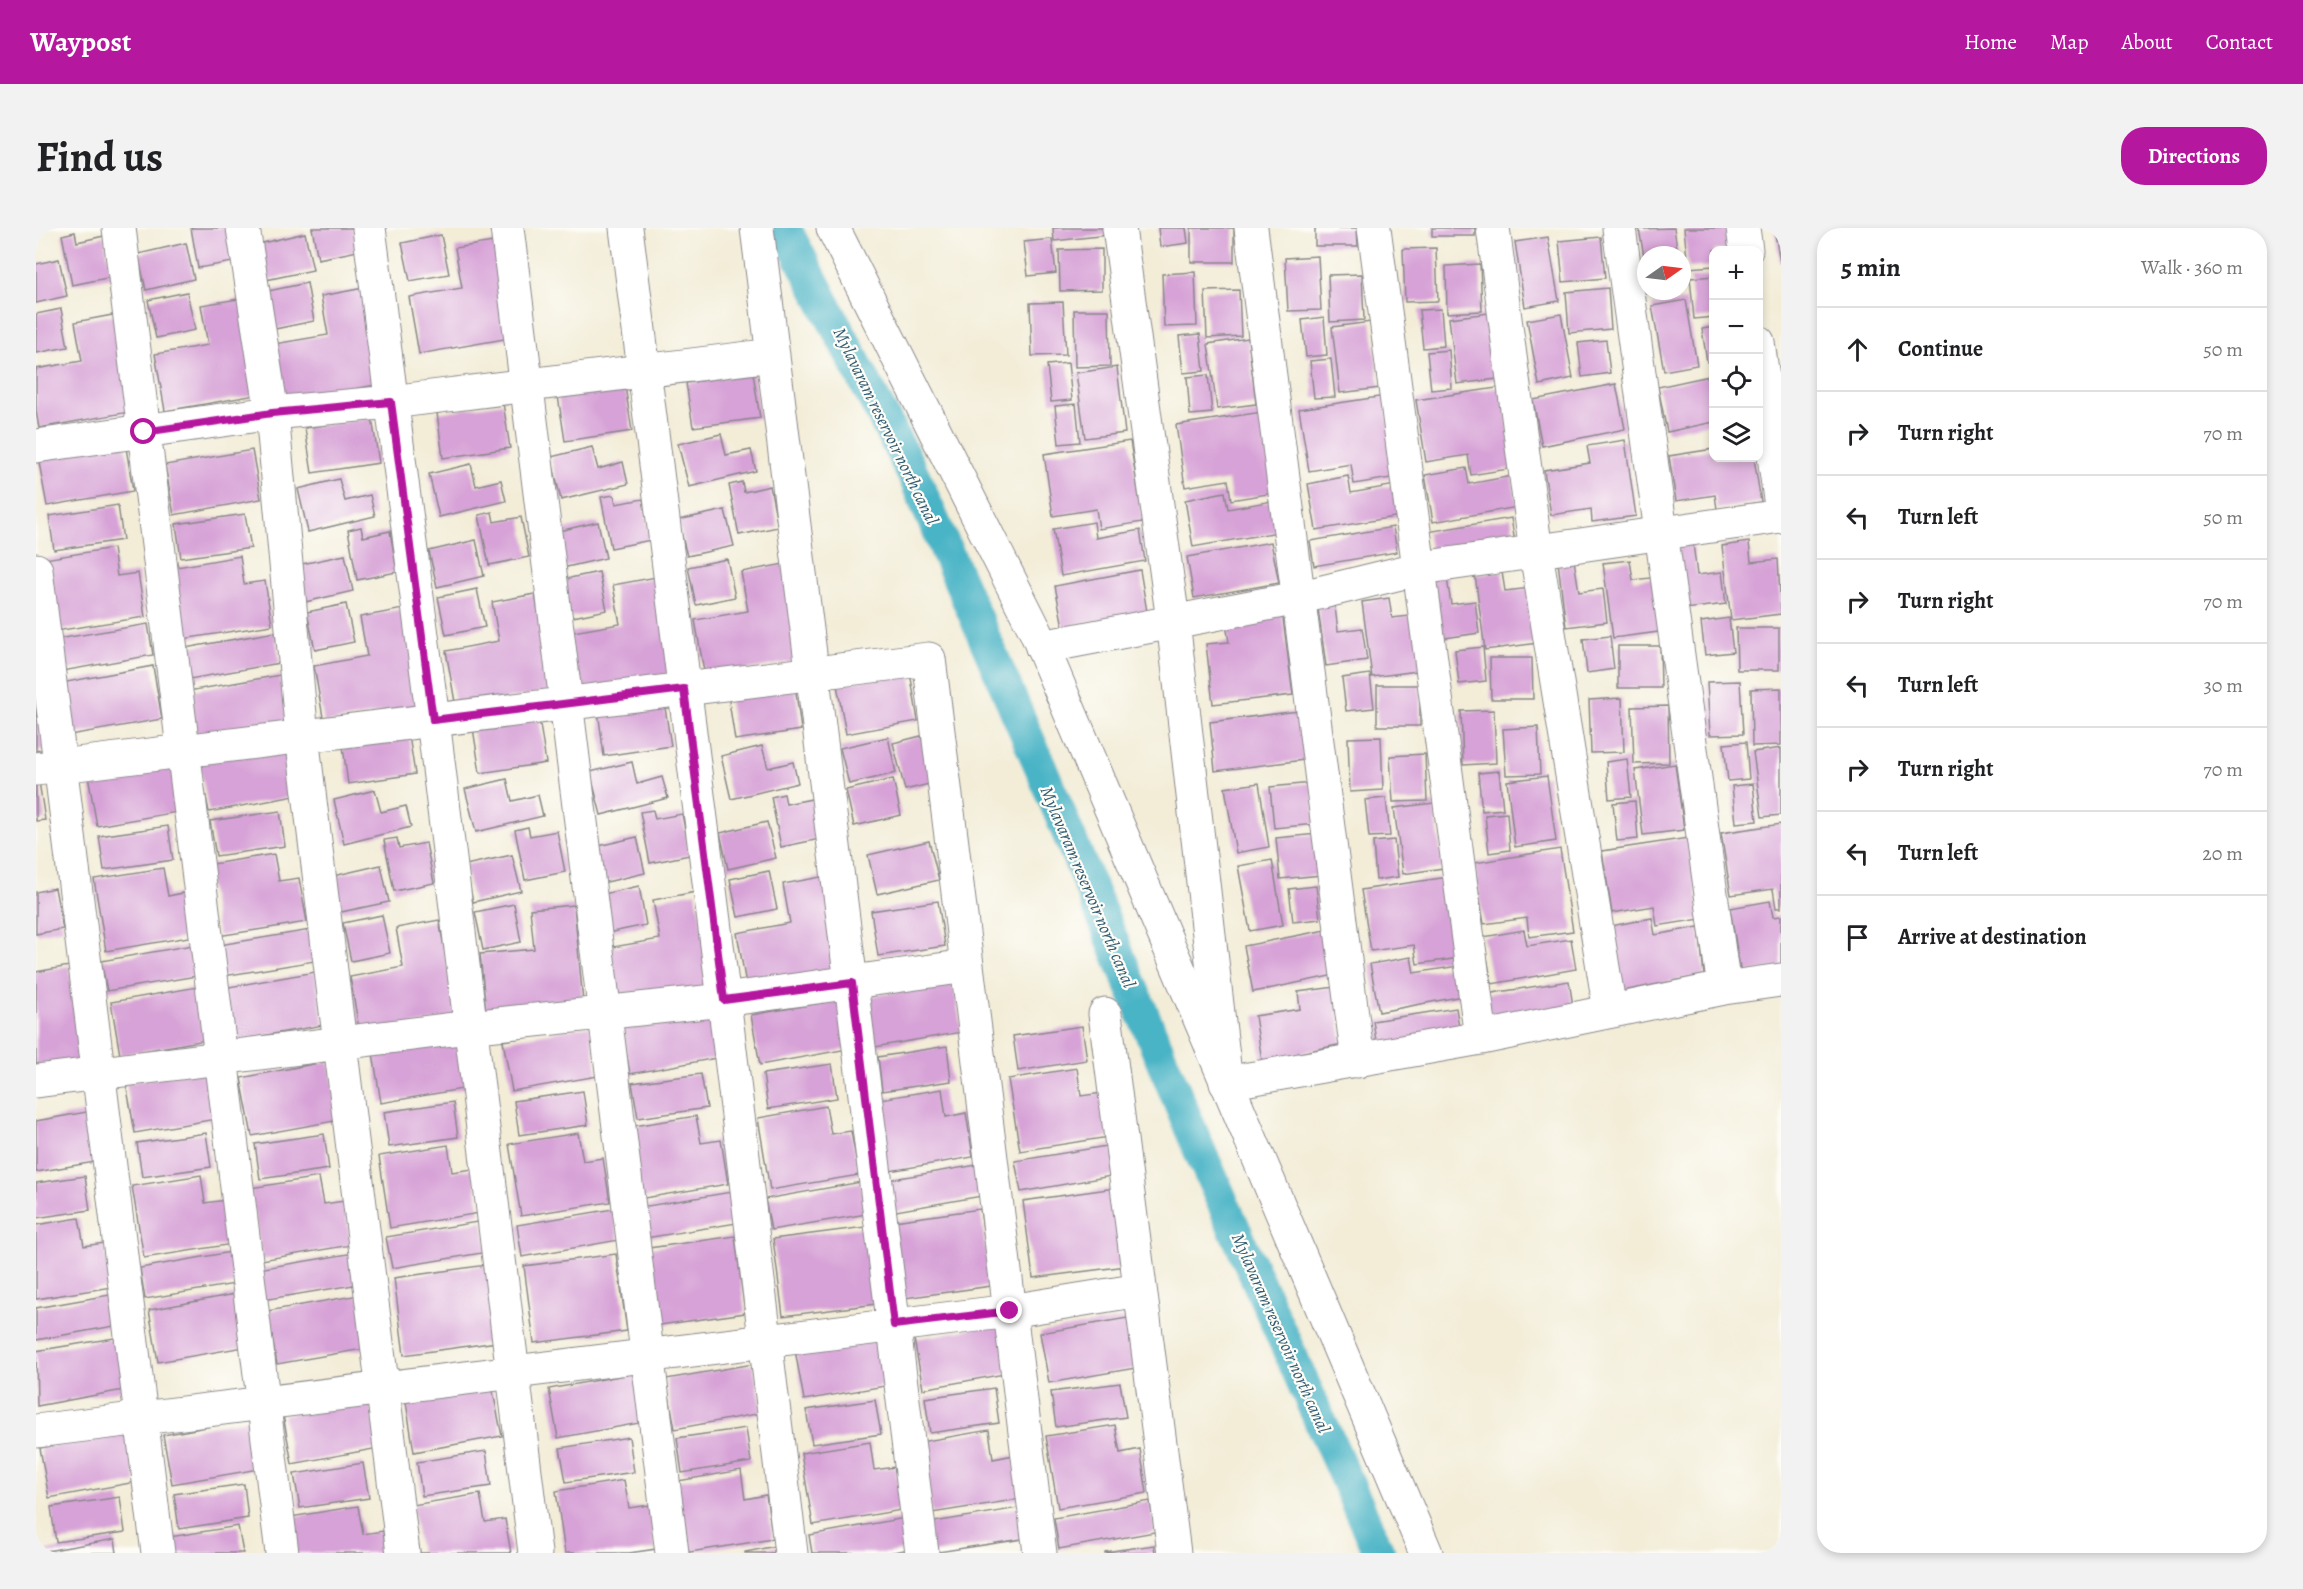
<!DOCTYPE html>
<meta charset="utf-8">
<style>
:root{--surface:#fff;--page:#f2f2f2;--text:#202124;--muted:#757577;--line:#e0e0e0;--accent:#b5179e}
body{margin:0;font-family:Alegreya,serif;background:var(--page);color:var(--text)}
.controls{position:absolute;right:18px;top:18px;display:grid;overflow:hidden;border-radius:12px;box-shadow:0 3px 9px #0003}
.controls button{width:54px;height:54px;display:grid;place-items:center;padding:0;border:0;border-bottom:2px solid var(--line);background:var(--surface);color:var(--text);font:30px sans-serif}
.compass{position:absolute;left:1601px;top:18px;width:54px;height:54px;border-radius:50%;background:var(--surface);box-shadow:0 3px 9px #0003;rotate:76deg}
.stop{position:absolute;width:18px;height:18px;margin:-14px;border:4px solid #b5179e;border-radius:50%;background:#fff}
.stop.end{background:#b5179e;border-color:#fff;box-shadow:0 2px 6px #0008}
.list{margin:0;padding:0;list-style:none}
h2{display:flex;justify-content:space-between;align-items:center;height:78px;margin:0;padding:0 24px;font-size:26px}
h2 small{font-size:20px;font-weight:400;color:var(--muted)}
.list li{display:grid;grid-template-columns:39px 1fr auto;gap:18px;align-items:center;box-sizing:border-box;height:84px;padding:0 24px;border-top:2px solid var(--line)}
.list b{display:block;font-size:22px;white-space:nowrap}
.list em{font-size:20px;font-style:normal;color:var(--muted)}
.icon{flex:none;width:33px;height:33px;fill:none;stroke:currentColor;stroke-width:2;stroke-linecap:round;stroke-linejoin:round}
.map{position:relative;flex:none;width:1745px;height:1325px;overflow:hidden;border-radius:24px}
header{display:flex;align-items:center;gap:36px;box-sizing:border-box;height:84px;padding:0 30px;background:var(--accent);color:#fff}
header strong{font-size:28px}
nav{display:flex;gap:33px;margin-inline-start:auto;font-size:21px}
.intro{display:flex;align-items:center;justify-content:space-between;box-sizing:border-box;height:144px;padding:0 36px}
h1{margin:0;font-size:42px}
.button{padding:15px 27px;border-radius:24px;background:var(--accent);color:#fff;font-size:21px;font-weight:700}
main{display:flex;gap:36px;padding:0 36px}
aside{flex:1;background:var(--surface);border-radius:24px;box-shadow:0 3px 9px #0003}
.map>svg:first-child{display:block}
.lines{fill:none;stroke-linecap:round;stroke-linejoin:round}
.canal{stroke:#49b4c6;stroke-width:33}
.building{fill:#d7a2d7}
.minor-casing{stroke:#8a888a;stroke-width:35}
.tertiary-casing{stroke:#8a888a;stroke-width:35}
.minor{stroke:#fff;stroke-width:33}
.tertiary{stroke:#fff;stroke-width:33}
.route{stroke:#b5179e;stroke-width:8}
.labels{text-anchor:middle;stroke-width:4.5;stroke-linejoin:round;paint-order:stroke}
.water-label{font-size:18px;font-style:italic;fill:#325c73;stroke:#fdfcf7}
</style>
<header>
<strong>Waypost</strong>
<nav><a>Home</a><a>Map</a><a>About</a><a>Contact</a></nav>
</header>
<div class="intro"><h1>Find us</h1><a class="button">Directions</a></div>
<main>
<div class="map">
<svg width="1745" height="1325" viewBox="0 0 1745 1325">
<rect width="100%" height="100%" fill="#fdfcf7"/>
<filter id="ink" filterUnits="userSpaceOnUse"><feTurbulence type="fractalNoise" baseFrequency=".0167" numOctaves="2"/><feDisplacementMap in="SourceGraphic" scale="12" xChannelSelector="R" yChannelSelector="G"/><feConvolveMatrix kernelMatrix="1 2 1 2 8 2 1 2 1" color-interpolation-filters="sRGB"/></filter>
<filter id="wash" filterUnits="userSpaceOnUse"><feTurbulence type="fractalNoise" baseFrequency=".008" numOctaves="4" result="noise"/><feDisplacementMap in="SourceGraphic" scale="24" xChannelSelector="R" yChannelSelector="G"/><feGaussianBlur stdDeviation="1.35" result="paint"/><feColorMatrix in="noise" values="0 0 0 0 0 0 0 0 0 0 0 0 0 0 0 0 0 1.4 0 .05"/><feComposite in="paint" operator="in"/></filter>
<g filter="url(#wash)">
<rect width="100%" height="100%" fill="#f3edd8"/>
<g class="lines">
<!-- canal -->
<path class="canal" d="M749 0 878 248 1005 540 1162 919 1343 1325"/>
</g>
<g id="blocks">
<!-- building -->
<path class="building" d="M155 0H196L203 33 162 40Z
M276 0H317L322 23 282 31Z
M1017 0H1071L1072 7 1018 13Z
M1122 0H1150L1152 15 1124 19Z
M1155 0H1198V34H1155Z
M1279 0H1321L1322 18H1279Z
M1396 0H1439V8H1396Z
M1638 0 1642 27H1610L1609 34 1603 1Z
M1648 0H1691L1693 22H1678V38L1652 40Z
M1738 0H1745V35H1744Z
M39 4 41 14 68 8 76 49 36 57 26 7Z
M269 5 277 42 230 52 222 16Z
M405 7 413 46 374 53 366 15Z
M1512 9 1523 73 1489 79 1479 14Z
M1565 9 1569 50 1527 54 1523 13Z
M1016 11 1020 45 992 48 988 14Z
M463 13 480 109 383 126 373 69 426 60 419 20Z
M150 15 158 51 110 62 102 26Z
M1400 20 1402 73 1369 74 1367 21Z
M1066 21V62L1024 63 1023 22Z
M1282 28 1285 82 1252 83 1249 30Z
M23 31 31 68 0 75V36Z
M1444 36 1446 83 1411 85 1410 38Z
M1159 44 1161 98 1128 99 1126 46Z
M1326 46 1328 92 1294 94 1292 47Z
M1678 48V89L1658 91 1654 50Z
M271 55 278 93 239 101 232 63Z
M328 60 345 156 248 174 238 116 292 107 285 68Z
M1572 60 1575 101 1533 105 1530 64Z
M1203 62 1205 108 1171 110 1169 63Z
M151 64 159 102 120 110 112 72Z
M208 70 226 166 129 183 119 126 172 117 165 77Z
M1650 72 1661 137 1628 143 1616 78Z
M1027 74 1030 127 996 128 994 75Z
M25 81 32 119 0 125V86Z
M1405 81 1408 118 1387 120 1383 82Z
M1038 82H1073L1074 138 1039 139Z
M1453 85 1461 151 1421 156 1413 90Z
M82 86 99 183 3 200 0 183V141L46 133 39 94Z
M1525 86 1537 150 1503 157 1491 92Z
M1288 89 1291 127 1270 129 1266 92Z
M1335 94 1344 160 1304 165 1296 99Z
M1678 99V133L1671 134 1666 101Z
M1164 106 1168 143 1147 145 1143 108Z
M1212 110 1220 176 1181 181 1172 116Z
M1570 112 1574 145 1546 149 1542 115Z
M1413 122 1416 160 1395 162 1391 124Z
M1295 131 1299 169 1278 170 1274 133Z
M1032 135 1036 172 1015 174 1011 137Z
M1081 139 1089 205 1049 210 1040 145Z
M717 145 724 190 657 199 650 155Z
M1172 147 1176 185 1154 187 1151 149Z
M1678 147V194L1631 204 1622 159Z
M1580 156 1589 201 1506 218 1497 172Z
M589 158 596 203 529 213 522 168Z
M1467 159 1479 240 1435 247 1432 227 1390 234 1380 172Z
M1349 168 1361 249 1318 256 1315 236 1273 243 1263 181Z
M467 175 474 220 407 230 401 185Z
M1040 176 1044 214 1023 216 1019 178Z
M1226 184 1238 265 1195 272 1192 252 1149 259 1140 197Z
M336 190 343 235 276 245 269 200Z
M685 206 690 227 715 222 720 243 653 259 642 216Z
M1589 212 1600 288 1556 294 1555 281 1515 287 1508 242 1554 235 1551 218Z
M89 213 97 263 11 278 2 229Z
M1094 213 1107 294 1063 301 1060 281 1017 288 1008 226Z
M556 219 562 241 587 234 592 256 525 272 515 229Z
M1678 221V230H1718L1725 274 1681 281 1679 267 1640 273 1633 228Z
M216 222 225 271 138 287 129 237Z
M435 236 440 258 465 252 470 273 403 289 393 246Z
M1430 240 1433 256 1476 248 1482 279 1397 294 1389 247Z
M1312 248 1315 265 1359 257 1365 288 1280 302 1272 256Z
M303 251 309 273 334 267 339 288 272 304 262 261Z
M706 254 708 264 734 258 742 299 703 307 693 257Z
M1189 264 1192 281 1236 273 1242 304 1157 319 1149 272Z
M578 267 580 276 607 271 615 312 575 320 565 269Z
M82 277 87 312 18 322 13 288Z
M689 282 698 318 651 328 642 292Z
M456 284 458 294 485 289 493 329 453 337 443 287Z
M209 286 215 320 145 330 140 296Z
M1475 290 1479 315 1396 329 1391 304Z
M562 294 570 330 522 341 514 305Z
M1058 294 1060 310 1104 302 1109 333 1025 348 1017 301Z
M325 299 327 309 354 303 361 344 321 352 312 302Z
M1357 299 1361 324 1278 338 1274 313Z
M440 312 448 348 401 359 393 323Z
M1235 314 1243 355 1158 370 1151 329Z
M1713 314 1715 334 1742 331 1745 386 1695 392 1686 318Z
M1657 315 1661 347 1686 344 1690 376 1649 381 1641 317Z
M77 320 81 348 102 345 109 389 20 403 8 331Z
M309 327 317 363 269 374 261 337Z
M204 328 208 356 229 353 236 397 147 411 135 340Z
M691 331 699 369 660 377 652 339Z
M1538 332 1543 364 1567 361 1571 394 1530 399 1522 334Z
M1594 332 1597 352 1623 349 1630 403 1577 410 1567 335Z
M748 336 766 432 669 449 659 392 712 383 705 344Z
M1104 342 1111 384 1027 399 1019 358Z
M563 344 571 382 532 390 524 352Z
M1410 344 1415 376 1439 373 1443 405 1402 411 1394 346Z
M1466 344 1469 363 1495 360 1502 415 1449 422 1439 347Z
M620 349 638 445 541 463 531 405 584 396 577 357Z
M441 361 449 399 410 407 402 369Z
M499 366 516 463 420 480 410 423 463 413 456 374Z
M1353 370 1356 390 1382 387 1389 442 1336 449 1326 374Z
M1298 371 1302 403 1326 400 1331 432 1290 438 1281 373Z
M310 376 318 414 279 422 271 384Z
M367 381 385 478 288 495 278 438 331 428 324 389Z
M1246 383 1257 467 1177 476 1170 416 1193 414 1189 390Z
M1693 390 1697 424 1669 427 1665 394Z
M112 396 117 427 21 444 15 412Z
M1700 400H1743V442H1701Z
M239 404 244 435 148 452 143 421Z
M1574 408 1578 441 1551 445 1547 411Z
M1582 418H1624L1625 460H1582Z
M1447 419 1450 453 1423 456 1419 422Z
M1454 430H1496L1497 471H1455Z
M117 438 126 491 34 507 25 455Z
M874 444 882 493 810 506 801 457Z
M1334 446 1338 480 1310 483 1306 450Z
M244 447 253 499 161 515 152 463Z
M1704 453 1707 506 1674 507 1671 454Z
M759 457 765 502 699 512 692 467Z
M1341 457H1384V498H1341Z
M1745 460V517L1716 518 1715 461Z
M1586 470 1588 524 1555 525 1553 472Z
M628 473 635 518 568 528 562 483Z
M1632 478 1633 535 1598 536 1596 479Z
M0 481 8 521 0 523Z
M1270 482 1276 531 1179 543 1174 494Z
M1458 482 1460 535 1427 537 1425 483Z
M503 490 510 535 444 545 437 500Z
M1502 499 1504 546 1470 547 1467 501Z
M372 501 379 546 312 556 306 511Z
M885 508 897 555 869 562 857 515Z
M852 509 860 545 813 556 804 520Z
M1345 509 1347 562 1314 564 1312 510Z
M1710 514 1713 551 1692 553 1688 516Z
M726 518 732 540 757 534 762 555 695 571 685 528Z
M251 519 259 568 173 584 163 534Z
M1745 520V587L1726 589 1717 524Z
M1389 526 1391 573 1357 574 1354 528Z
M1591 531 1595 569 1573 571 1570 534Z
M139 533 147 583 61 598 52 548Z
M596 534 601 556 626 549 632 570 565 587 554 544Z
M1639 536 1648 602 1607 607 1599 542Z
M1463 543 1467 581 1446 583 1442 545Z
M0 547H2L9 592 0 593Z
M1511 548 1520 613 1479 619 1471 553Z
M471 551 476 573 502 567 507 588 440 604 429 561Z
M857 551 865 587 818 598 810 562Z
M1223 555 1233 619 1200 625 1189 560Z
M1276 555 1280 596 1238 600 1234 559Z
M1717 556 1721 593 1700 595 1696 558Z
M339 562 345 584 370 578 375 599 308 616 298 572Z
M748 566 750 576 776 571 784 611 745 619 735 569Z
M1350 570 1354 608 1333 609 1329 572Z
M1599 573 1602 611 1581 613 1577 575Z
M1398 575 1407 640 1367 646 1358 580Z
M617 582 619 591 646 586 654 627 614 635 604 584Z
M244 583 249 618 180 628 174 593Z
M1471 585 1474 622 1453 625 1449 587Z
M731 594 740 630 692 641 684 605Z
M1745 596V680H1740L1737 661 1695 667 1685 605Z
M132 598 137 632 68 642 63 608Z
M492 599 494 608 521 603 529 644 489 652 479 602Z
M1282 606 1286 647 1244 651 1240 610Z
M601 609 609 645 562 656 554 620Z
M361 610 363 620 390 615 398 655 358 663 348 612Z
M1652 610 1665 691 1621 698 1618 678 1576 685 1566 623Z
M1358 612 1362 649 1340 652 1337 614Z
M893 613 903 652 841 666 832 627Z
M1524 621 1537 703 1493 709 1491 690 1448 696 1438 635Z
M238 626 243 653 263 650 271 694 182 708 170 637Z
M476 627 485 663 437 674 429 637Z
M1236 632 1247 697 1214 703 1202 638Z
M345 637 353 674 305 684 297 648Z
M127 640 132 668 152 664 159 708 70 723 58 651Z
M733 643 741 681 702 689 694 651Z
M790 648 808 745 711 762 701 705 754 695 747 656Z
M1412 649 1424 730 1381 736 1378 717 1335 723 1325 662Z
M603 658 610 697 571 705 563 667Z
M1280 658 1284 691 1257 694 1253 661Z
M19 660 27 701 0 706V664Z
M660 664 677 760 581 778 571 720 624 711 617 672Z
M902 673 909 718 842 728 835 683Z
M1734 673 1737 689 1745 688V739L1705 746 1694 680Z
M478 676 485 714 447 722 439 684Z
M538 677 547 774 450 784 444 726 498 721 494 681Z
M346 687 354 725 315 733 307 695Z
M1616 690 1619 707 1663 699 1668 747 1587 763 1575 698Z
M403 692 421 789 324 806 314 749 367 739 360 700Z
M274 702 279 733 182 749 177 718Z
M1290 702 1299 747 1217 764 1208 718Z
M1488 702 1491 718 1535 711 1540 741 1456 756 1447 709Z
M162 716 167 747 71 763 65 733Z
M1375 729 1378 745 1422 738 1427 768 1343 784 1334 736Z
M33 738 50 834 0 843V744Z
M279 744 288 797 196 813 187 760Z
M1533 753 1537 778 1454 792 1450 766Z
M917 754 926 804 839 819 830 769Z
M167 758 176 811 84 827 75 774Z
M1299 759 1306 816 1226 833 1219 788 1264 781 1262 764Z
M802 772 812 821 724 837 715 787Z
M1420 780 1424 805 1341 819 1337 793Z
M672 781 681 830 594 846 585 796Z
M554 798 562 848 476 863 467 813Z
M1046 798 1051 832 982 843 977 808Z
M423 810 432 860 345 875 337 825Z
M911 818 915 853 846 863 842 829Z
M293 833 304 892 216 908 205 850Z
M796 836 801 870 732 881 727 846Z
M177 840 186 890 99 905 90 855Z
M1041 840 1045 868 1066 865 1073 909 984 923 972 851Z
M665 846 671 880 602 890 596 855Z
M906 861 910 889 930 885 937 929 848 944 837 872Z
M547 863 552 897 483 907 478 873Z
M417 874 422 909 353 919 348 884Z
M790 878 795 906 815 903 823 947 734 962 722 890Z
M56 883 65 933 0 944V893Z
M660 888 665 915 685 912 692 956 603 971 591 899Z
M170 905 175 939 106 949 101 915Z
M542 905 547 933 567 930 574 974 485 988 473 916Z
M288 906 293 941 224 951 219 916Z
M412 917 416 944 437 941 444 985 354 1000 343 928Z
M1076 917 1081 947 985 964 979 933Z
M941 937 946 968 849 985 844 953Z
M165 947 169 975 190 972 197 1016 108 1030 96 958Z
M49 948 54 982 0 990V955Z
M283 949 288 976 308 973 315 1017 226 1032 214 960Z
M825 954 831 986 735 1002 729 971Z
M1079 960 1090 1038 997 1050 987 973Z
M695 964 701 995 604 1011 599 980Z
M577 981 583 1012 486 1029 481 997Z
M944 981 955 1058 862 1071 851 994Z
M43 990 48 1018 68 1015 76 1059 0 1071V997Z
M447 993 452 1024 356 1040 350 1009Z
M829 999 840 1076 747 1088 737 1011Z
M699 1008 709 1085 617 1098 606 1021Z
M200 1023 205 1055 109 1071 104 1040Z
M318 1025 324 1056 227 1072 222 1041Z
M580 1026 591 1103 498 1115 488 1038Z
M450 1037 461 1114 368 1127 358 1050Z
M205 1065 214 1118 122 1134 113 1082Z
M79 1066 84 1097 0 1112V1080Z
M323 1067 333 1120 241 1136 231 1083Z
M1091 1090 1100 1140 1013 1155 1004 1105Z
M965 1096 974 1145 887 1161 878 1111Z
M846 1107 855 1157 768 1172 759 1122Z
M84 1109 93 1161 1 1178 0 1123Z
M717 1136 726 1185 639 1201 630 1151Z
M600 1145 609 1194 522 1210 513 1161Z
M1084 1155 1090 1189 1020 1199 1015 1164Z
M456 1159 466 1208 378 1224 370 1174Z
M958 1160 963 1195 894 1205 889 1170Z
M334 1171 343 1220 256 1236 247 1187Z
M839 1172 845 1206 776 1216 770 1182Z
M214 1191 223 1241 136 1256 127 1207Z
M1079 1197 1084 1225 1104 1221 1111 1265 1022 1280 1010 1208Z
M710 1200 715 1234 646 1245 641 1210Z
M953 1202 957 1231 978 1227 985 1271 896 1285 884 1214Z
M91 1205 100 1254 13 1270 4 1220Z
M593 1209 598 1244 530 1254 524 1220Z
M834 1214 838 1242 859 1239 866 1282 777 1297 765 1225Z
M450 1223 455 1258 386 1268 381 1234Z
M327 1235 333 1270 264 1280 258 1246Z
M705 1242 709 1271 730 1267 737 1311 648 1325 636 1254Z
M588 1252 593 1280 613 1277 620 1321 593 1325H529L520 1263Z
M208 1256 212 1290 143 1301 138 1266Z
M444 1266 449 1294 469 1291 475 1325H384L376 1277Z
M84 1269 89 1304 20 1314 15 1279Z
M1114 1273 1119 1304 1023 1321 1018 1290Z
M322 1278 327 1306 347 1303 351 1325H259L254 1289Z
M988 1279 993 1310 896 1325 892 1295Z
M869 1290 874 1321 852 1325H776L773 1307Z
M202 1298 207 1325H136L133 1309Z
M79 1311 81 1325H11V1323Z
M1118 1317 1119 1325H1069V1324Z
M740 1318 741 1325H709V1324Z"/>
</g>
</g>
<g filter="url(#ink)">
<use href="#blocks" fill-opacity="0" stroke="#8a888a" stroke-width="1.5"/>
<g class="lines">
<defs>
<path id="minor" d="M83 0 246 1325
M207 0 236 185 266 508 367 1325
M333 0 397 492 499 1325
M471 0 636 1325
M590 0 688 772 755 1325
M721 0 886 1325
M1083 0 1137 393 1190 855 1445 810 1688 760 1745 752
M1215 0 1322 833
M1338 0 1445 810
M1457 0 1500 324 1574 783
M1583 0 1688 760
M1707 0 1710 22
M1722 114 1745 278
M0 218 236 185 355 174 737 127
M0 342 122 1325
M1006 419 1262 370 1385 340 1745 288
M0 541 893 431 1004 1325
M1069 786 1138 1325
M0 853 433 799 688 772 931 738
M0 1203 974 1083 1104 1062"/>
<path id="tertiary" d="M797 0 1000 404 1390 1325"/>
</defs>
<!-- minor casing -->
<use href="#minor" class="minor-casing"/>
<!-- tertiary casing -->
<use href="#tertiary" class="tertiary-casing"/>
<!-- minor -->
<use href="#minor" class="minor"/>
<!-- tertiary -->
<use href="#tertiary" class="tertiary"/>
</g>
</g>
<g class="lines" filter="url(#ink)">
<!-- route -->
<path class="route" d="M108 204 236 185 355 174 397 492 648 461 688 772 816 755 858 1097 974 1083"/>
</g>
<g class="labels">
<!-- water labels -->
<g class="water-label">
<text transform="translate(850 198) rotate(64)" y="6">Mylavaram reservoir north canal</text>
<text transform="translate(1052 659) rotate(67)" y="6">Mylavaram reservoir north canal</text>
<text transform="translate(1245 1105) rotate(66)" y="6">Mylavaram reservoir north canal</text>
</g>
</g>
</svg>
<div class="controls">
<button>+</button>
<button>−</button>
<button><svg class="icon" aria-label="locate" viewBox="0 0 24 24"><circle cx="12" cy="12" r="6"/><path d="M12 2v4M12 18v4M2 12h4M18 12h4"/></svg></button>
<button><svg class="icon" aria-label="layers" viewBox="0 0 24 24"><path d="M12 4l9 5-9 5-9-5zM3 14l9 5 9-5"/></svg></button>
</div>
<svg class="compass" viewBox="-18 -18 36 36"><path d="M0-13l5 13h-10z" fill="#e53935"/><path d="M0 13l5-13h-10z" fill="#757577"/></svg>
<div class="stop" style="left:108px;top:204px"></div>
<div class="stop end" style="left:974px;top:1083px"></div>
</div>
<aside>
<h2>5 min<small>Walk · 360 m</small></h2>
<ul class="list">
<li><svg class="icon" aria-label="ahead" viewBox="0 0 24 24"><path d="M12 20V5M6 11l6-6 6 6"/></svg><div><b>Continue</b></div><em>50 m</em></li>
<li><svg class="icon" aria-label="right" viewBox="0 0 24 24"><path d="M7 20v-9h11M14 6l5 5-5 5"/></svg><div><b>Turn right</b></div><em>70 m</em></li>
<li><svg class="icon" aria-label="left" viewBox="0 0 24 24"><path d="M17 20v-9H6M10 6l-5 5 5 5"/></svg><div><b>Turn left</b></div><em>50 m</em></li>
<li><svg class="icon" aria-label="right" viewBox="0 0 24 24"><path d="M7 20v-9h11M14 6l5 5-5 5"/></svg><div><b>Turn right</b></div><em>70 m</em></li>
<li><svg class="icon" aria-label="left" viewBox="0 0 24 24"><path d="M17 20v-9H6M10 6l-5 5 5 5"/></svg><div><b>Turn left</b></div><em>30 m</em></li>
<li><svg class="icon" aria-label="right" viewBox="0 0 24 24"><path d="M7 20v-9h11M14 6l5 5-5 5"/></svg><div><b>Turn right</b></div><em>70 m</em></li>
<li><svg class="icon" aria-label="left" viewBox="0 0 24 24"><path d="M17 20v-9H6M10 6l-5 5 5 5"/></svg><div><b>Turn left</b></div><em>20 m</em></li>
<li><svg class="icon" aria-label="arrive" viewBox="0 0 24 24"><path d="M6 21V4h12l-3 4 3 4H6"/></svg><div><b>Arrive at destination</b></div></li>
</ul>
</aside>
</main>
